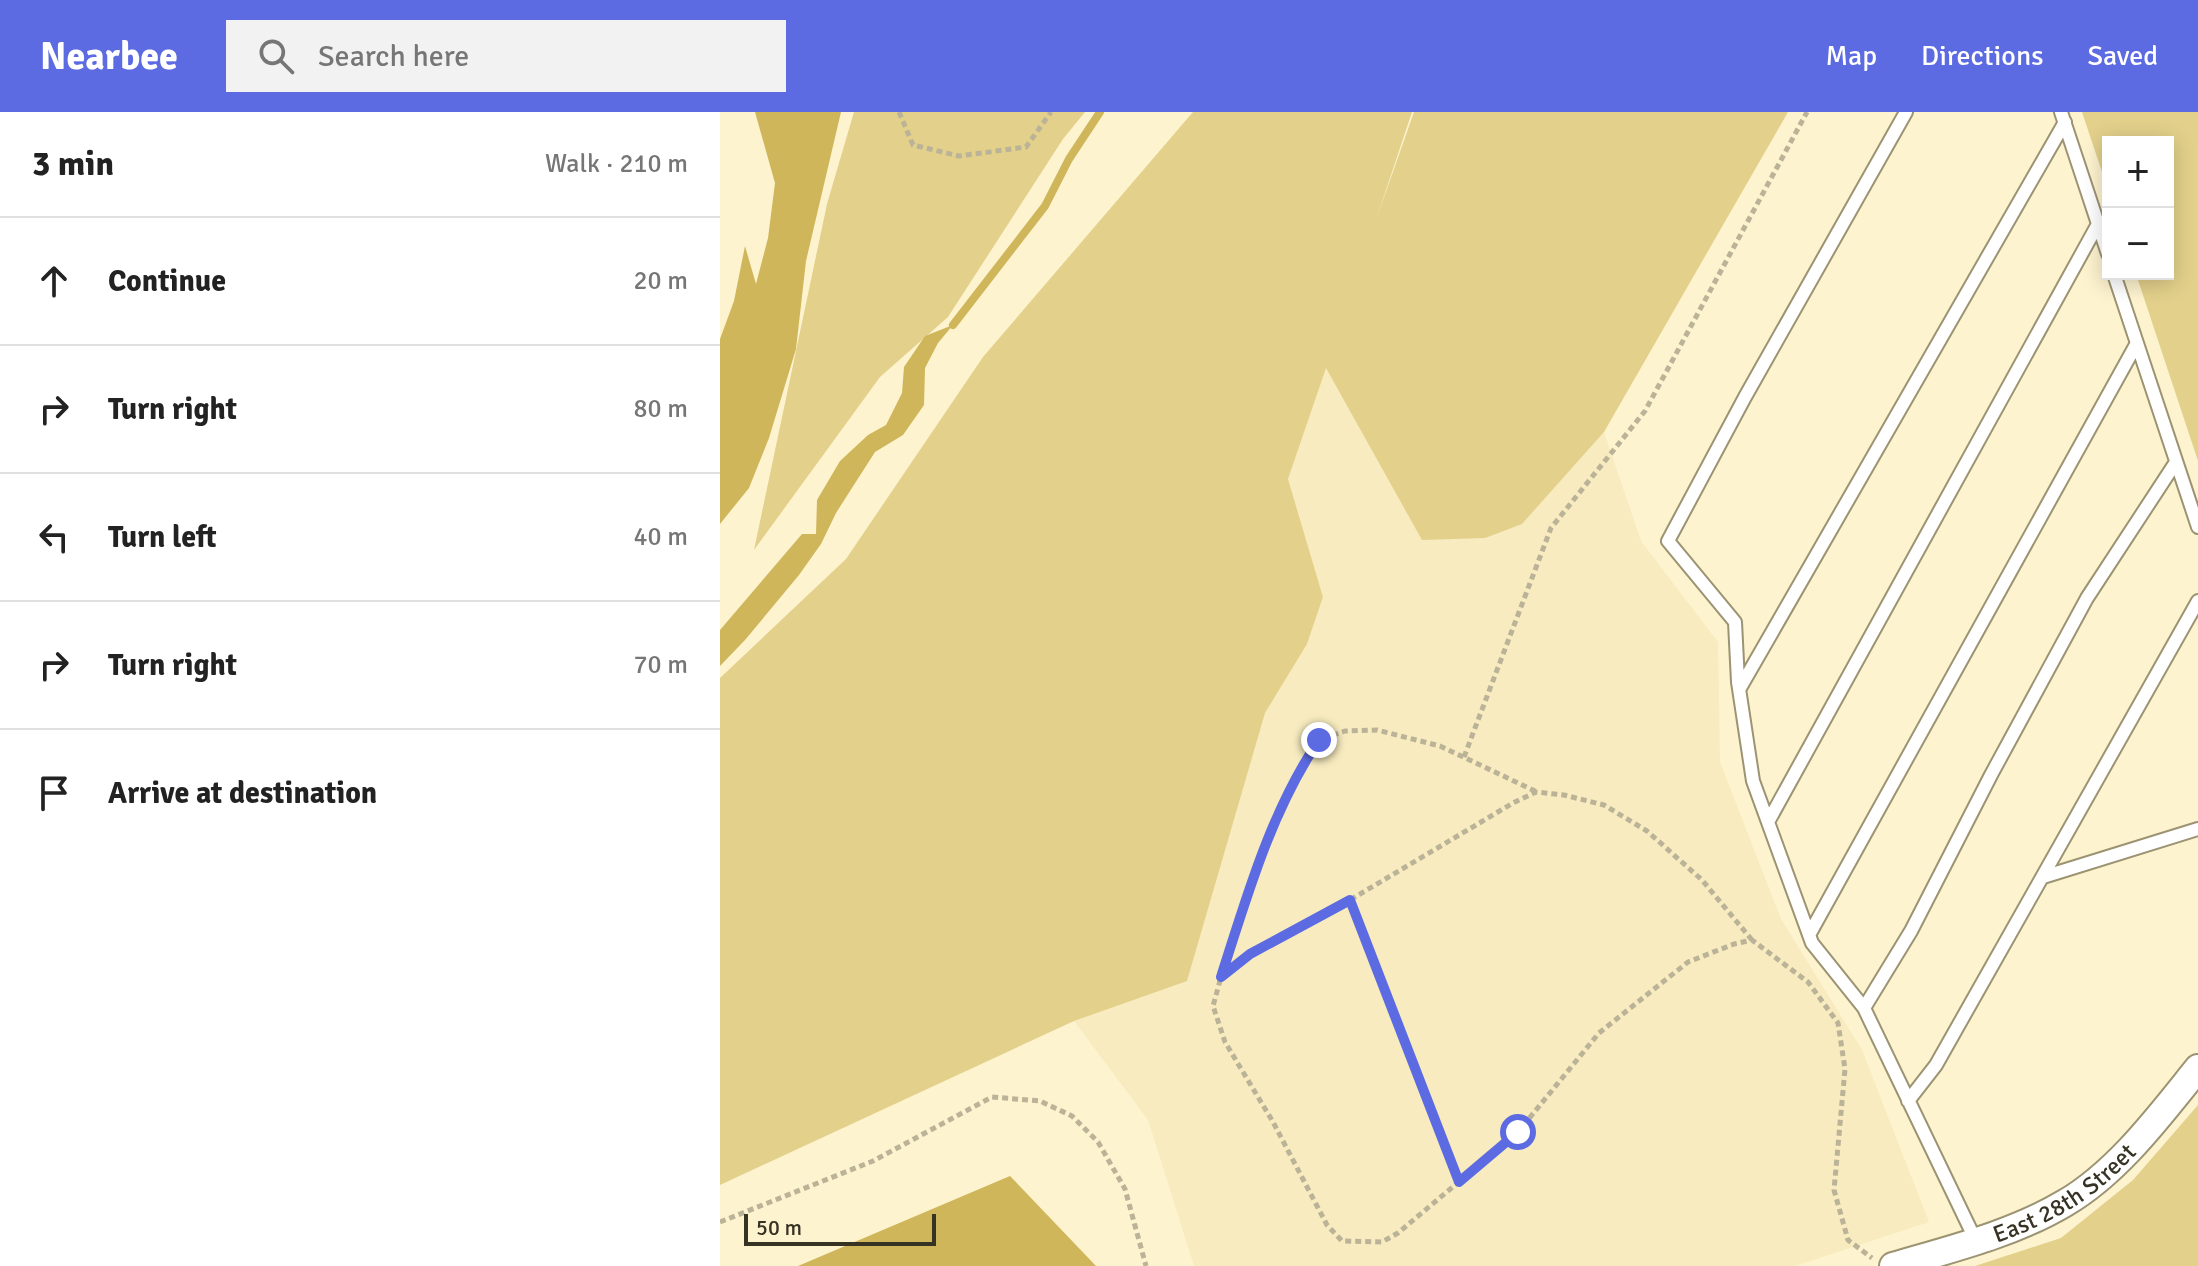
<!DOCTYPE html>
<meta charset="utf-8">
<style>
:root{--surface:#fff;--page:#f2f2f2;--text:#222;--muted:#767676;--line:#e0e0e0;--accent:#5d6be3}
body{margin:0;font-family:Signika,sans-serif;background:var(--page);color:var(--text)}
.controls{position:absolute;right:24px;top:24px;display:grid;overflow:hidden;border-radius:0px;box-shadow:0 4px 20px #0003}
.controls button{width:72px;height:72px;display:grid;place-items:center;padding:0;border:0;border-bottom:2px solid var(--line);background:var(--surface);color:var(--text);font:40px sans-serif}
.scale{position:absolute;left:24px;bottom:20px;width:192px;box-sizing:border-box;padding-left:8px;border:4px solid #363224;border-top:0;font-size:22px;line-height:28px;white-space:nowrap;color:#363224;-webkit-text-stroke:6px #fdf3cf;paint-order:stroke}
.stop{position:absolute;width:24px;height:24px;margin:-18px;border:6px solid #5d6be3;border-radius:50%;background:#fff}
.stop.end{background:#5d6be3;border-color:#fff;box-shadow:0 2px 8px #0008}
.list{margin:0;padding:0;list-style:none}
h2{display:flex;justify-content:space-between;align-items:center;height:104px;margin:0;padding:0 32px;font-size:34px}
h2 small{font-size:26px;font-weight:400;color:var(--muted)}
.list li{display:grid;grid-template-columns:52px 1fr auto;gap:24px;align-items:center;box-sizing:border-box;height:128px;padding:0 32px;border-top:2px solid var(--line)}
.list b{display:block;font-size:30px;white-space:nowrap}
.list em{font-size:26px;font-style:normal;color:var(--muted)}
.icon{flex:none;width:44px;height:44px;fill:none;stroke:currentColor;stroke-width:2;stroke-linecap:round;stroke-linejoin:round}
.map{position:relative;flex:none;width:1478px;height:1154px;overflow:hidden}
header{display:flex;align-items:center;gap:48px;box-sizing:border-box;height:112px;padding:0 40px;background:var(--accent);color:#fff}
header strong{font-size:38px}
nav{display:flex;gap:44px;margin-inline-start:auto;font-size:28px}
.search{width:560px;height:72px;background:var(--page);display:flex;align-items:center;gap:20px;box-sizing:border-box;padding:0 28px;border-radius:0px;color:var(--muted);font-size:30px}
main{display:flex}
aside{flex:1;background:var(--surface)}
.map>svg:first-child{display:block}
.built{fill:#f7ebbf}
.green{fill:#e3d08b}
.water{fill:#cfb65a}
.lines{fill:none;stroke-linecap:round;stroke-linejoin:round}
.stream{stroke:#cfb65a;stroke-width:8}
.lane-casing{stroke:#9c9372;stroke-width:16}
.street-casing{stroke:#9c9372;stroke-width:30}
.path{stroke:#bbb397;stroke-width:5;stroke-dasharray:6 4;stroke-linecap:butt}
.lane{stroke:#fff;stroke-width:12}
.street{stroke:#fff;stroke-width:26}
.route{stroke:#5d6be3;stroke-width:10}
.labels{text-anchor:middle;stroke-width:7;stroke-linejoin:round;paint-order:stroke}
.street-label{font-size:24px;fill:#363224;stroke:#fdf3cf}
</style>
<header>
<strong>Nearbee</strong>
<div class="search"><svg class="icon" aria-label="search" viewBox="0 0 24 24"><circle cx="10" cy="10" r="6"/><path d="M15 15l6 6"/></svg>Search here</div>
<nav><a>Map</a><a>Directions</a><a>Saved</a></nav>
</header>
<main>
<aside>
<h2>3 min<small>Walk · 210 m</small></h2>
<ul class="list">
<li><svg class="icon" aria-label="ahead" viewBox="0 0 24 24"><path d="M12 20V5M6 11l6-6 6 6"/></svg><div><b>Continue</b></div><em>20 m</em></li>
<li><svg class="icon" aria-label="right" viewBox="0 0 24 24"><path d="M7 20v-9h11M14 6l5 5-5 5"/></svg><div><b>Turn right</b></div><em>80 m</em></li>
<li><svg class="icon" aria-label="left" viewBox="0 0 24 24"><path d="M17 20v-9H6M10 6l-5 5 5 5"/></svg><div><b>Turn left</b></div><em>40 m</em></li>
<li><svg class="icon" aria-label="right" viewBox="0 0 24 24"><path d="M7 20v-9h11M14 6l5 5-5 5"/></svg><div><b>Turn right</b></div><em>70 m</em></li>
<li><svg class="icon" aria-label="arrive" viewBox="0 0 24 24"><path d="M6 21V4h12l-3 4 3 4H6"/></svg><div><b>Arrive at destination</b></div></li>
</ul>
</aside>
<div class="map">
<svg width="1478" height="1154" viewBox="0 0 1478 1154">
<rect width="100%" height="100%" fill="#fdf3cf"/>
<!-- built -->
<path class="built" d="M606 255 802 412 884 320 921 429 998 530 1000 650 1061 807 1142 938 1209 1110 1075 1154H474L428 1008 354 909 467 868 545 601 587 532 603 485 568 367Z"/>
<!-- green -->
<path class="green" d="M134 0H365L343 27 228 205 160 265 34 438 107 92Z
M473 0H692L656 108 694 0H1068L884 320 802 412 765 426 702 428 606 256 568 367 603 485 587 532 545 601 467 869 354 909 0 1073V566L126 447 263 245Z
M1362 0H1478V349L1416 162H1448V30H1388V78Z
M1478 993V1154H1255L1341 1126 1413 1068Z"/>
<!-- water -->
<path class="water" d="M35 0H121L86 149 76 237 49 326 29 376 0 412V227L14 189 25 134 36 172 48 126 55 71Z
M233 213 218 231 205 256 204 293 183 323 155 340 116 401 101 432 79 463 25 528 0 554V518L82 422H96L97 388 120 349 148 323 166 313 182 281 184 255 205 224Z
M290 1064 376 1154H78Z"/>
<g class="lines">
<!-- stream -->
<path class="stream" d="M233 213 325 94 349 47 380 0"/>
<defs>
<path id="lane" d="M1186 0 1025 285 948 429 1015 510 1018 570 1033 669 1092 831 1144 896 1256 1129
M1341 0 1388 142
M1394 162 1478 415
M1020 576 1345 10
M1048 710 1378 112
M1323 765 1478 717
M1089 823 1417 231
M1144 896 1191 819 1271 663 1367 486 1456 350
M1188 989 1216 953 1478 489"/>
<g id="street">
<path id="s1" d="M1173 1154C1231 1137 1293 1122 1345 1091 1398 1060 1440 1003 1478 956"/>
</g>
</defs>
<!-- lane casing -->
<use href="#lane" class="lane-casing"/>
<!-- street casing -->
<use href="#street" class="street-casing"/>
<!-- path -->
<path class="path" d="M179 0 193 33 239 44 306 35 331 0
M744 645 831 416 925 299 1087 0
M630 788 739 1070
M1032 828 982 768 927 719 884 693 844 683 816 680 793 691 630 788 530 842 501 865 493 894 505 930 553 1010 607 1113 622 1129 662 1130 678 1121 798 1020 879 921 968 850 1014 832 1032 828 1088 870 1118 911 1125 957 1114 1078 1128 1128 1152 1146
M501 863 541 742 580 656 599 628 625 619 657 618 720 634 815 679
M0 1110 153 1049 272 985 320 989 352 1004 378 1030 405 1077 426 1154"/>
<!-- lane -->
<use href="#lane" class="lane"/>
<!-- street -->
<use href="#street" class="street"/>
</g>
<g class="lines">
<!-- route -->
<path class="route" d="M599 628C551 699 527 784 501 865L530 842 630 788 739 1070 798 1020"/>
</g>
<g class="labels">
<!-- street labels -->
<g class="street-label">
<text dy="8" stroke="none"><textPath href="#s1" startOffset="188">East 28th Street</textPath></text>
</g>
</g>
</svg>
<div class="controls">
<button>+</button>
<button>−</button>
</div>
<div class="scale">50 m</div>
<div class="stop" style="left:798px;top:1020px"></div>
<div class="stop end" style="left:599px;top:628px"></div>
</div>
</main>
